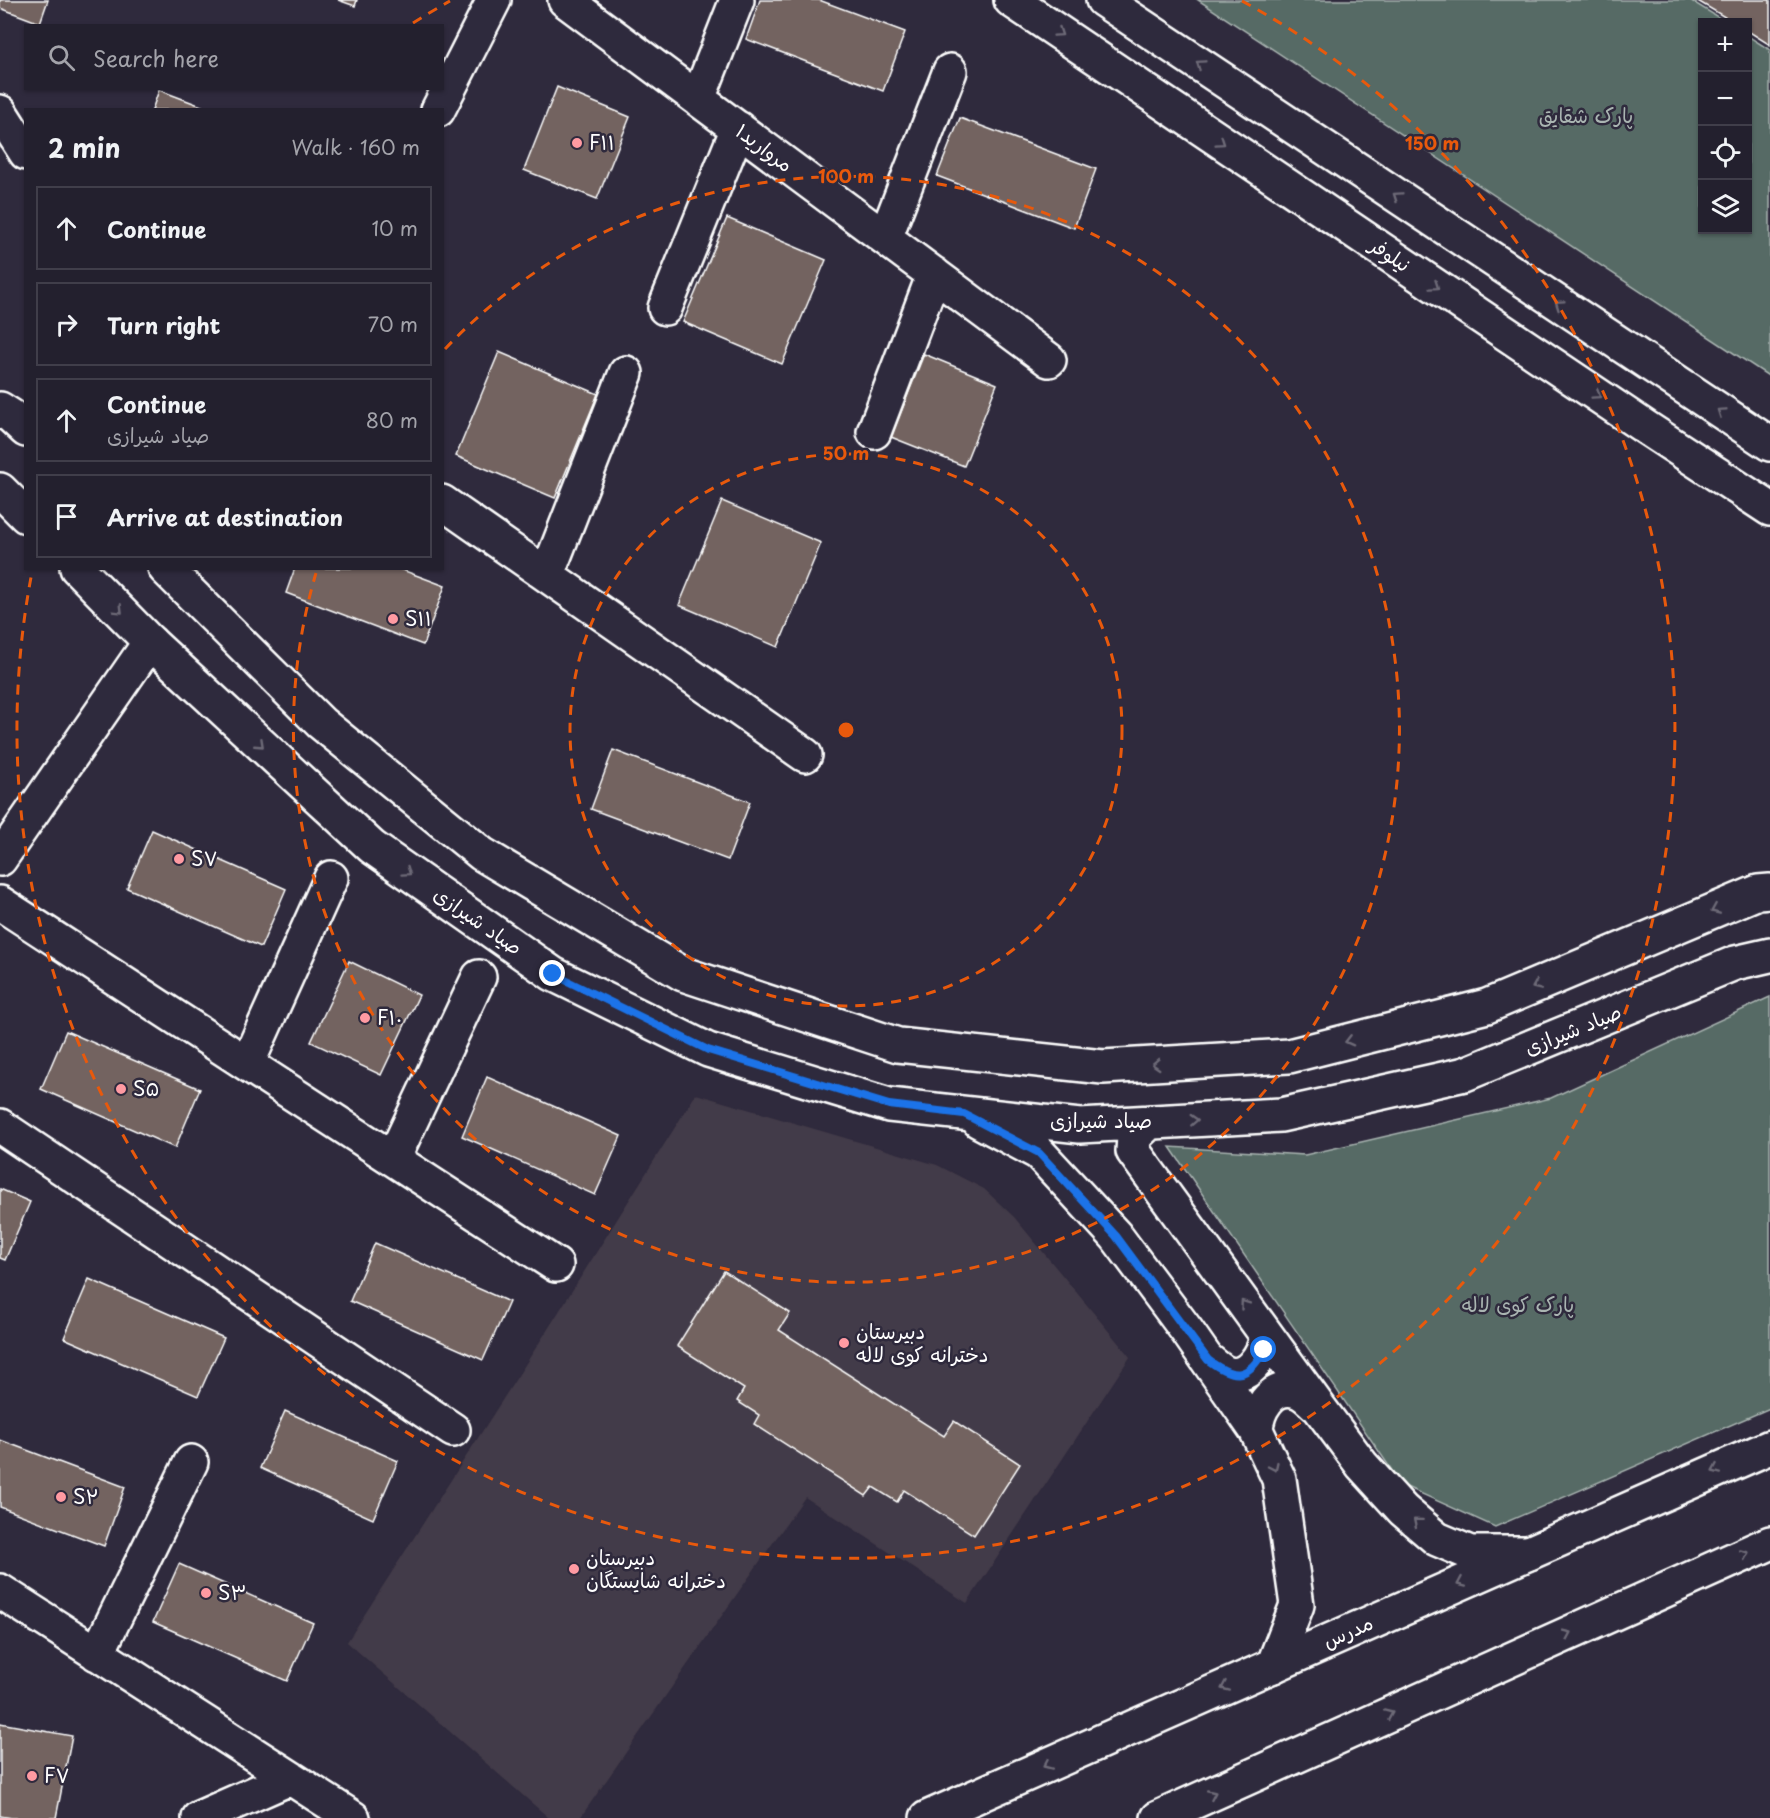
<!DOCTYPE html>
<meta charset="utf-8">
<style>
:root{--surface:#23202e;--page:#2f2d3a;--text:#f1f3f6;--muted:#a3a3aa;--line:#403e4a}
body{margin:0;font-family:"Playpen Sans","Playpen Sans Arabic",sans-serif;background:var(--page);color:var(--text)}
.controls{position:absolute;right:18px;top:18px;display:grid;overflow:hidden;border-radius:0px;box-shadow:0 2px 4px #0004}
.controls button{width:54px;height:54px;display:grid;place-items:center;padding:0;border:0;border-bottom:2px solid var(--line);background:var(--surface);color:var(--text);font:30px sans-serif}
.stop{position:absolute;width:18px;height:18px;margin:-14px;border:4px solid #1a73e8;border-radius:50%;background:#fff}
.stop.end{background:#1a73e8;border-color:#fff;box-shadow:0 2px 6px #0008}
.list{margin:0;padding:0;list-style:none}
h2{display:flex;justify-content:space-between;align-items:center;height:78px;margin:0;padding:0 24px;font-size:26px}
h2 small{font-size:20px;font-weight:400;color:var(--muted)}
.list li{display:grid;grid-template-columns:39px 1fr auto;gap:18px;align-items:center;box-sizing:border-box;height:84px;margin:0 12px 12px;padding:0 12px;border:2px solid var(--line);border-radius:0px}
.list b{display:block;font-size:22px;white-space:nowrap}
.list p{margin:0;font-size:20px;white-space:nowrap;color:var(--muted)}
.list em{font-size:20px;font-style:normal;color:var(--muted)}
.icon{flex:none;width:33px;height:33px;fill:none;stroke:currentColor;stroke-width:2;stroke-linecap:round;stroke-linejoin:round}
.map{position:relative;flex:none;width:1770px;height:1818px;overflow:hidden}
.search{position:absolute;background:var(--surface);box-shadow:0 2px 4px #0004;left:24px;top:24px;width:420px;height:66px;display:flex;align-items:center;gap:15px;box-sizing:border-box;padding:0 21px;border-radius:0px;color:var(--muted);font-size:22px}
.panel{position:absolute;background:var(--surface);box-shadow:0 2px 4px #0004;left:24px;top:108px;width:420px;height:462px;border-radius:0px}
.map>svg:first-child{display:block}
.built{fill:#433b48}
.green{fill:#566b65;stroke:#aab5b2;stroke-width:1.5}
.building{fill:#736460;stroke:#fff;stroke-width:1.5}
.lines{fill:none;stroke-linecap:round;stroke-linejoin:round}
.minor-casing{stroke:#fff;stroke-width:38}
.tertiary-casing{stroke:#fff;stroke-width:38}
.secondary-casing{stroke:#fff;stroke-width:38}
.minor{stroke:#2f2a3d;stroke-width:33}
.tertiary{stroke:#2f2a3d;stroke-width:33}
.secondary{stroke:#2f2a3d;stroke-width:33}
.oneway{stroke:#6d6a77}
.route{stroke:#1a73e8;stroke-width:8}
.ring{fill:none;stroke:#e8590c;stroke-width:3;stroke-dasharray:10 8}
.poi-dot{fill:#ff9aa2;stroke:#2f2a3d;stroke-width:2}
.labels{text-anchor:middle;stroke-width:5;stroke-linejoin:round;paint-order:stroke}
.park-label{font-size:20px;fill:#aab5b2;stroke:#2f2a3d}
.poi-label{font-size:20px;fill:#fff;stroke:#2f2a3d;text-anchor:start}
.street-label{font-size:20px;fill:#fff;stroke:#2f2a3d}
.centre{fill:#e8590c;stroke:#2f2a3d;stroke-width:3}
.ring-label{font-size:18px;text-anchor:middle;font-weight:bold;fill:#e8590c;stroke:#2f2a3d;stroke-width:5;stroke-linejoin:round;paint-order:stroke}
</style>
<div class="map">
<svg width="1770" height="1818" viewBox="0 0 1770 1818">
<rect width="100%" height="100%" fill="#2f2a3d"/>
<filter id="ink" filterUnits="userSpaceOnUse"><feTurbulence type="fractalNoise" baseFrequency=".0167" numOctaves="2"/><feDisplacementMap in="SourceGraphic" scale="12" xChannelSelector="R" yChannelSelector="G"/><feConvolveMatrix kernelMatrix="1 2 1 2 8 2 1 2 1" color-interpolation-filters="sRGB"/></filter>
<g filter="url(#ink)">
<!-- built -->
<path class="built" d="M696 1094 937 1165 984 1189 1014 1217 1130 1357 967 1603 805 1497 580 1818H549L347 1642 548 1329Z"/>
<!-- green -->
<path class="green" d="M1198 0H1690L1726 22H1702V230H1748V36L1770 50V377Z
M1770 997V1408L1495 1527 1402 1485 1170 1147 1305 1155 1551 1098Z"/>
<!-- building -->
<path class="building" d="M0 0H48L40 23 0 8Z
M338 0H357L355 6Z
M760 0H819L905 32 883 91 746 39Z
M1696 0H1770V45L1748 31V22H1733Z
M557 87 630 117 597 199 524 170Z
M159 90 212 110H152Z
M960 118 1096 169 1074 228 937 176Z
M727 218 826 260 782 364 683 322Z
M499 352 598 394 555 498 456 456Z
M924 354 997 384 964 466 891 437Z
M722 501 821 543 778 647 679 605Z
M295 568H397L445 586 423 645 286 593Z
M613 750 750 802 728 860 591 809Z
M152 830 286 889 261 947 127 888Z
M349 961 419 995 381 1075 311 1042Z
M66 1031 200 1089 175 1148 41 1089Z
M487 1077 621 1136 595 1195 462 1136Z
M0 1189 30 1202 5 1260 0 1258Z
M375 1243 509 1302 483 1360 350 1301Z
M724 1271 790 1313 779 1330 944 1436 954 1421 1020 1464 974 1535 904 1490 897 1502 873 1487 866 1496 754 1424 759 1415 737 1401 744 1389 677 1346Z
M89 1279 224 1338 198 1396 64 1338Z
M285 1411 398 1461 373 1519 260 1468Z
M0 1440 125 1487 104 1546 0 1507Z
M179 1564 313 1623 287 1681 153 1622Z
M0 1723 72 1736 56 1818H12L0 1816Z"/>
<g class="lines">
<defs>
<path id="minor" d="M565 0 1049 360
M698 99 737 0
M438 110 494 0
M0 112 26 153
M885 238 950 71
M665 308 738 128
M874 432 934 274
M442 502 805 755
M547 575 626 373
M0 859 150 642
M0 903 556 1265
M247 1064 331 878
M0 1126 453 1430
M393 1159 479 977
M0 1591 353 1818
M97 1654 191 1462
M199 1818 290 1778"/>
<path id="tertiary" d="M0 409 11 416 26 430
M0 490 26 516
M77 568 150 642 372 847 553 974 708 1050 889 1105 1080 1126 1281 1115 1465 1074 1735 963 1770 955
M165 568 321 723 482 854 683 974 898 1045 1103 1067 1289 1056 1487 1006 1758 892 1770 891
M979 1121 1039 1153 1116 1236 1187 1331 1256 1430 1279 1479 1297 1605 1273 1666
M1150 1122 1134 1137 1133 1151 1318 1406 1362 1465 1403 1510 1437 1539 1470 1553H1529
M1208 1360C1214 1365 1221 1372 1229 1374 1250 1379 1264 1353 1267 1336
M1256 1430C1257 1411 1270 1386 1293 1390 1303 1391 1309 1399 1316 1405"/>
<path id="secondary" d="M1011 0 1645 427 1770 509
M1103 0 1770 444
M927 1818 1770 1447
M1158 1818 1770 1543"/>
</defs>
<!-- minor casing -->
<use href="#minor" class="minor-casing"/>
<!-- tertiary casing -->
<use href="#tertiary" class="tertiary-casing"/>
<!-- secondary casing -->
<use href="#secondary" class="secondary-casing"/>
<!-- minor -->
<use href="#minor" class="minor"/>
<!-- tertiary -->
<use href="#tertiary" class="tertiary"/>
<!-- secondary -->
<use href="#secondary" class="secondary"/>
</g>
<!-- one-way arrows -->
<defs><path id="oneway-chevron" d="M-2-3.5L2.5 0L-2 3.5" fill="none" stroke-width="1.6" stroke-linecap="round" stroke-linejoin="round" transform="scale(1.5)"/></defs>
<g class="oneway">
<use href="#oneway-chevron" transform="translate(1059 33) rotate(34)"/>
<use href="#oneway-chevron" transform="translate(1200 64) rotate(-146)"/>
<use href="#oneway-chevron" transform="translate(1221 142) rotate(34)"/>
<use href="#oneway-chevron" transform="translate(1397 196) rotate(-146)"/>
<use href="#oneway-chevron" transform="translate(1435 286) rotate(34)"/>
<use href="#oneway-chevron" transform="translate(1559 304) rotate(-146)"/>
<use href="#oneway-chevron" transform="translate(1597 395) rotate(34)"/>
<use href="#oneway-chevron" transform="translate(1721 412) rotate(-146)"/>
<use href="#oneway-chevron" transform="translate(119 610) rotate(45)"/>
<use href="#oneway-chevron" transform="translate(260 744) rotate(43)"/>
<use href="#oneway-chevron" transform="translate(407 872) rotate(35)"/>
<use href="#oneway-chevron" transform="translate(1715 910) rotate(157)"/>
<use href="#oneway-chevron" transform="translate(1536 986) rotate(157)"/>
<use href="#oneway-chevron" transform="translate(1349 1041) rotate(166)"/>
<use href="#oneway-chevron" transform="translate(1156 1064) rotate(177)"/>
<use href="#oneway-chevron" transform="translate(1194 1120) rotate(-3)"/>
<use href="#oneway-chevron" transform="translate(1244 1304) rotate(-126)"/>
<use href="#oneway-chevron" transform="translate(1274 1467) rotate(65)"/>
<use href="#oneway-chevron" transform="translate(1716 1470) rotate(156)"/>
<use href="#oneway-chevron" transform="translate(1417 1522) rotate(-140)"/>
<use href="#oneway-chevron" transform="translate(1745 1554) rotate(-24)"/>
<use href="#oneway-chevron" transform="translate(1461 1583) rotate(156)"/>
<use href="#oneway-chevron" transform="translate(1567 1634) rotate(-24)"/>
<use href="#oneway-chevron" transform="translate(1225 1687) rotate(156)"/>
<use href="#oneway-chevron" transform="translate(1389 1714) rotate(-24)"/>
<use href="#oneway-chevron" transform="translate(1047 1765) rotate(156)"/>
<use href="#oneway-chevron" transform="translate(1212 1794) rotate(-24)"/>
</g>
</g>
<g class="lines" filter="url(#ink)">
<!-- route -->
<path class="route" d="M553 974 708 1050 889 1105 964 1114 1039 1153 1116 1236 1208 1360C1233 1379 1248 1380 1264 1350"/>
</g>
<!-- distance rings -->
<g class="ring">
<circle cx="846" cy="730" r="276"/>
<path d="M445 349A553 553 0 1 1 316 573"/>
<path d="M413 23A829 829 0 0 1 450 1M1242 1A829 829 0 1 1 32 572"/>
</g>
<!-- markers -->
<g class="poi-dot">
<circle cx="577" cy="143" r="6"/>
<circle cx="393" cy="619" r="6"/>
<circle cx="179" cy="859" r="6"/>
<circle cx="365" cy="1018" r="6"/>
<circle cx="121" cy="1089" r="6"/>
<circle cx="844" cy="1343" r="6"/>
<circle cx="61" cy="1497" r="6"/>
<circle cx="574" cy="1569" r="6"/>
<circle cx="206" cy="1593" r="6"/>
<circle cx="32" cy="1776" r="6"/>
</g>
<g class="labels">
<!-- park labels -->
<g class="park-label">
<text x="1586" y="123">پارک شقایق</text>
<text x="1518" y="1312">پارک کوی لاله</text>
</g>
<!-- poi labels -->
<g class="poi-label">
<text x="589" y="150">F۱۱</text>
<text x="405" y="626">S۱۱</text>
<text x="191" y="866">S۷</text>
<text x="377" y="1025">F۱۰</text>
<text x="133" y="1096">S۵</text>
<text x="856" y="1339">دبیرستان<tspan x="856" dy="23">دخترانه کوی لاله</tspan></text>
<text x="73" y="1504">S۲</text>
<text x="586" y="1565">دبیرستان<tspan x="586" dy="23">دخترانه شایستگان</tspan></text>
<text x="218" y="1600">S۳</text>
<text x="44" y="1783">F۷</text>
</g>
<!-- street labels -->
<g class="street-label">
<text transform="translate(764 148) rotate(37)" y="7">مروارید۱</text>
<text transform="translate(1390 255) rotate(34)" y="7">نیلوفر</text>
<text transform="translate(478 921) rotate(35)" y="7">صیاد شیرازی</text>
<text transform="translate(1573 1030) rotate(-22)" y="7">صیاد شیرازی</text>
<text x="1101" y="1128">صیاد شیرازی</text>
<text transform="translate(1348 1632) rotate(-24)" y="7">مدرس</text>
</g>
</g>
<circle cx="846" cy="730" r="9" class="centre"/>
<g class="ring-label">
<text x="1432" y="150">150 m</text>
<text x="846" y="183">100 m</text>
<text x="846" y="460">50 m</text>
</g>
</svg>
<div class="controls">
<button>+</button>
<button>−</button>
<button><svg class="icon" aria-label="locate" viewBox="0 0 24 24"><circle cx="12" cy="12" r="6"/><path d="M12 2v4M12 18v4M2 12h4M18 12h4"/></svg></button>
<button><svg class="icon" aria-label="layers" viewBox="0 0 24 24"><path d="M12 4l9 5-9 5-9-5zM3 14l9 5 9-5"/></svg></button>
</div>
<div class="stop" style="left:1264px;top:1350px"></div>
<div class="stop end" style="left:553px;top:974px"></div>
<div class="search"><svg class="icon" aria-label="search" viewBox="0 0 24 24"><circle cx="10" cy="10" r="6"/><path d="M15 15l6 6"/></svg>Search here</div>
<section class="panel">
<h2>2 min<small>Walk · 160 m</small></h2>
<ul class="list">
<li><svg class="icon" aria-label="ahead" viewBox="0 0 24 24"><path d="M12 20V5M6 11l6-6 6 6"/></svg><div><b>Continue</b></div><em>10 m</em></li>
<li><svg class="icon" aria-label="right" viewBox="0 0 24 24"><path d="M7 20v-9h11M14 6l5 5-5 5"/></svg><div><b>Turn right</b></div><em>70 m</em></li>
<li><svg class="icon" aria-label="ahead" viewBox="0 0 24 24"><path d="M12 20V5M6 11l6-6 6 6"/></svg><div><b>Continue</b><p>صیاد شیرازی</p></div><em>80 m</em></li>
<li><svg class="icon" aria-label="arrive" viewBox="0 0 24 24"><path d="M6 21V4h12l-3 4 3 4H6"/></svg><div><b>Arrive at destination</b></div></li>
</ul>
</section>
</div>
